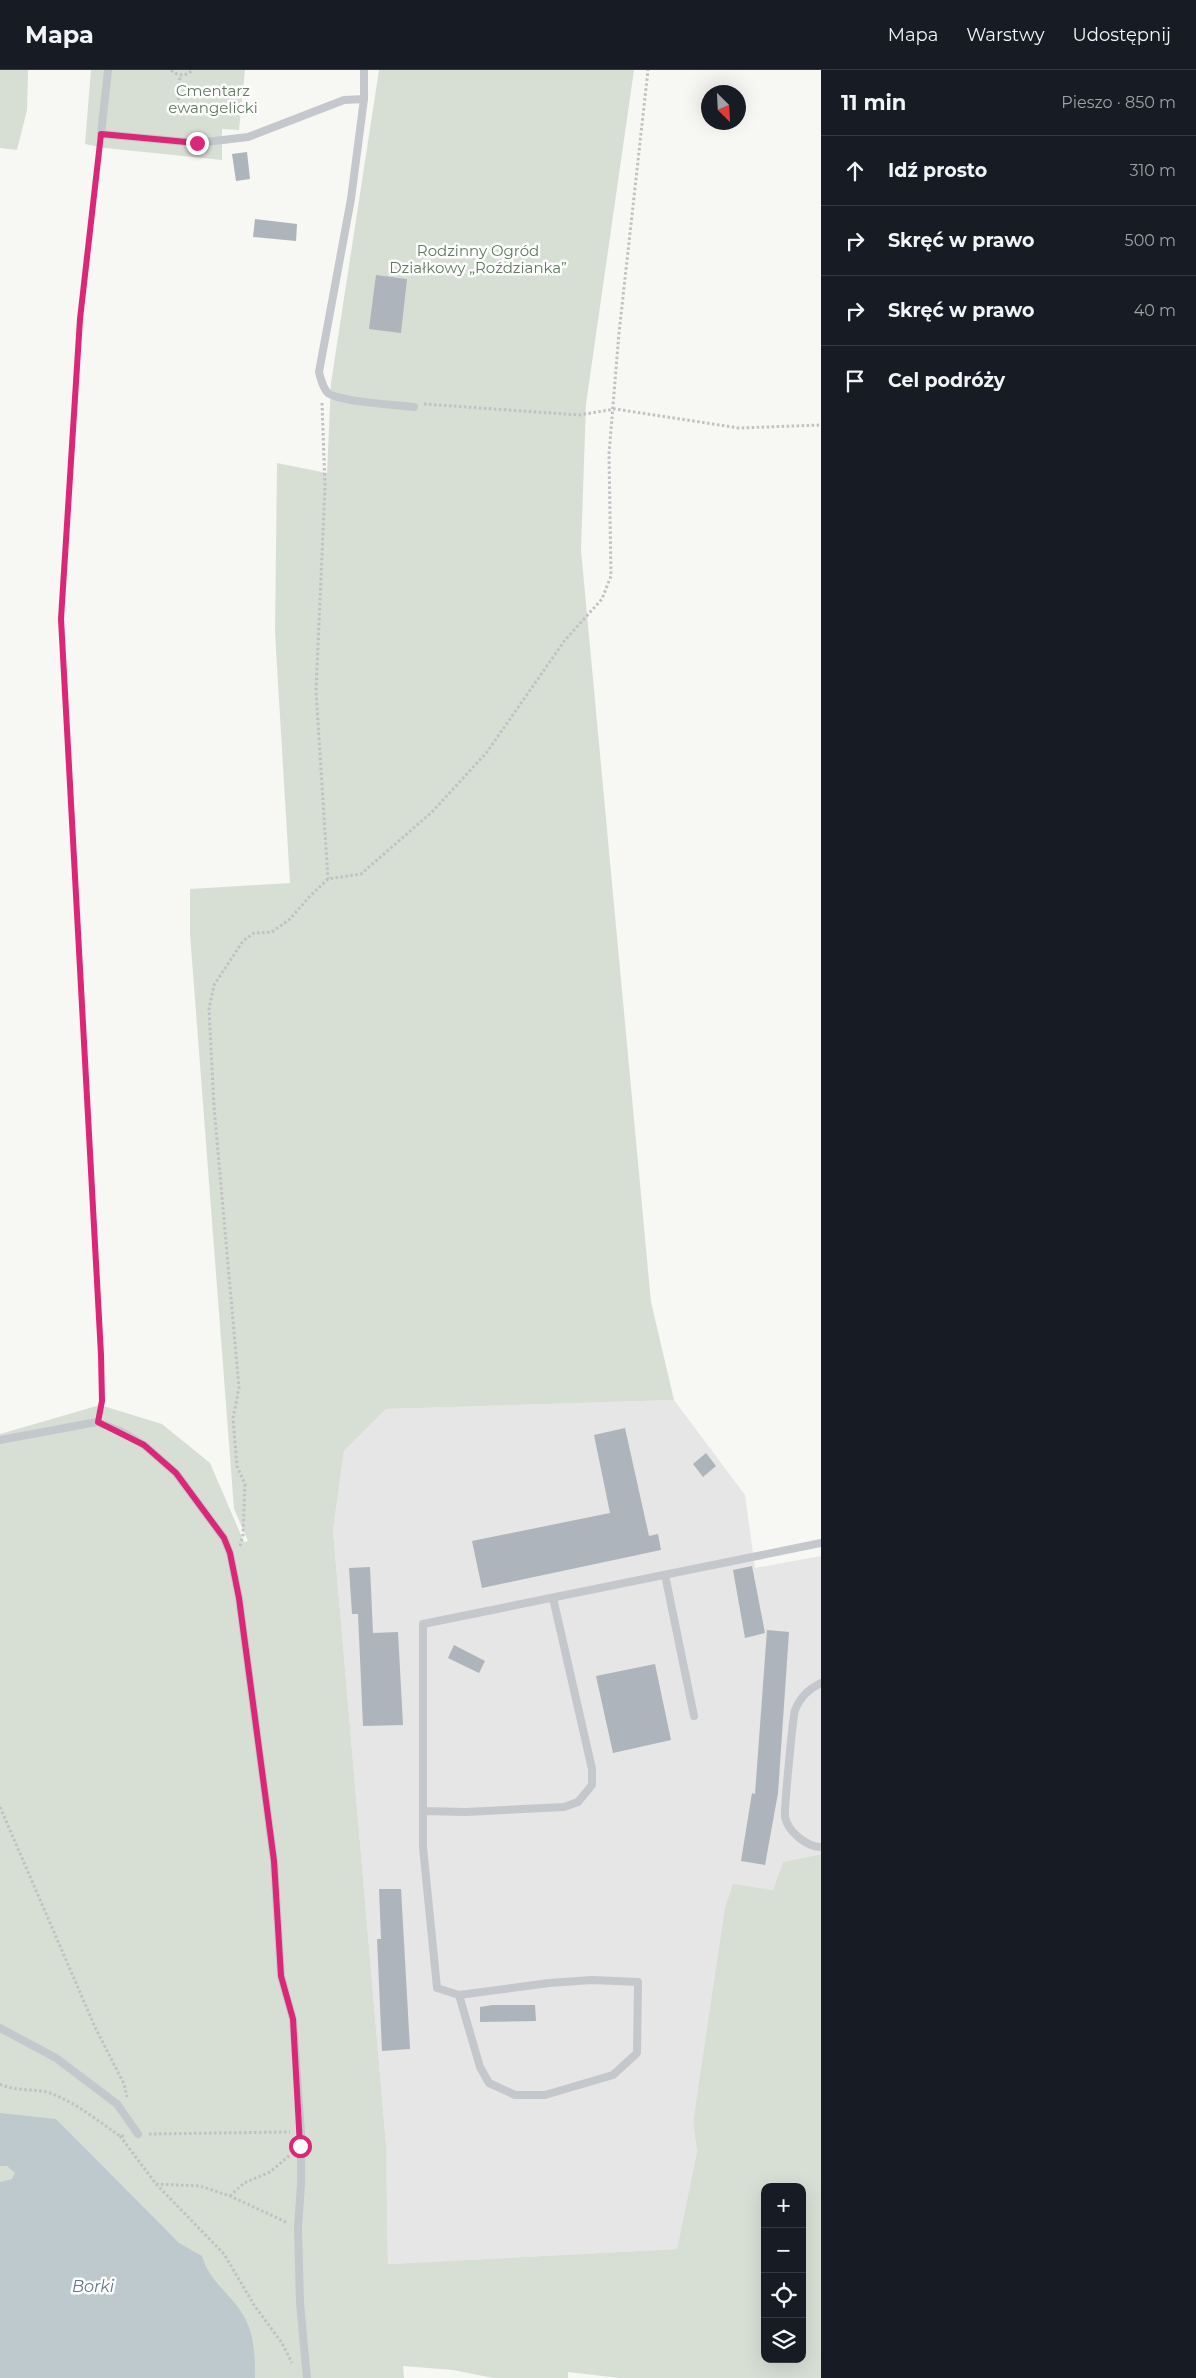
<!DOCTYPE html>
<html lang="pl">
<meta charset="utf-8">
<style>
:root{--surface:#171b24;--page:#242831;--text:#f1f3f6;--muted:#9ea1a6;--line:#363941}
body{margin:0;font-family:Montserrat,sans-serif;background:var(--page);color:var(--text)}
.controls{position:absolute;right:15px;bottom:15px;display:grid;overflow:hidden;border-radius:10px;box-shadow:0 5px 20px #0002}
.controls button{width:45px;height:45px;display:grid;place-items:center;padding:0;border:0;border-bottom:1px solid var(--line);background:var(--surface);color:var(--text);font:25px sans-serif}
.compass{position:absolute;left:701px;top:15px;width:45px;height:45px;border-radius:50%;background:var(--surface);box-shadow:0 5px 20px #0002;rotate:156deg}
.stop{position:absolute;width:15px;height:15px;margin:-11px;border:4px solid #db2777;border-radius:50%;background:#fff}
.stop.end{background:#db2777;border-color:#fff;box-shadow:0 1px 5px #0008}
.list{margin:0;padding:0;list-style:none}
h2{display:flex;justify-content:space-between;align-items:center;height:65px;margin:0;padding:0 20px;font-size:21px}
h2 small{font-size:16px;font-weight:400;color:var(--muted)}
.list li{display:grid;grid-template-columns:32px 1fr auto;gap:15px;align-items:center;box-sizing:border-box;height:70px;padding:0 20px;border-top:1px solid var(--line)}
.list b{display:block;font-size:19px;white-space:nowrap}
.list em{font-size:16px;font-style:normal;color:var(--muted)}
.icon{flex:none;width:28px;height:28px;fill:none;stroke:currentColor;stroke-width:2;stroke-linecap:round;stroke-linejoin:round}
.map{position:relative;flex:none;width:821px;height:2308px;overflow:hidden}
header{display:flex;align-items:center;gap:30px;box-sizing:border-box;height:70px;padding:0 25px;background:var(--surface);border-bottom:1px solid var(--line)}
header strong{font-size:24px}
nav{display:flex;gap:28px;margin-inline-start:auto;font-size:18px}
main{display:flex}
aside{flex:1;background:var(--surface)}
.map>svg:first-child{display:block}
.built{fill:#e5e6e5}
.green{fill:#d7dfd5;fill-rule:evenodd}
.water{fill:#bec9ce}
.building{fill:#adb4bb}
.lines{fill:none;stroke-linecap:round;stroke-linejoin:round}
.path{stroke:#c0c1c4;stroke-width:3;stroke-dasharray:2.5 2.5;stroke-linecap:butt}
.service{stroke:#c4c7cb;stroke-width:8}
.route{stroke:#db2777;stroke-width:6}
.labels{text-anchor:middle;stroke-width:5;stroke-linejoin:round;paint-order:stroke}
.park-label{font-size:15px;fill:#627860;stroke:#fff}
.water-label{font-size:16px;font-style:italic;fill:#607683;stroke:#fff}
</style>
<header>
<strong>Mapa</strong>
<nav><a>Mapa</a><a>Warstwy</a><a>Udostępnij</a></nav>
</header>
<main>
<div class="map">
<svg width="821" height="2308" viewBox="0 0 821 2308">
<rect width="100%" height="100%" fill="#f7f7f4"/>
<!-- built -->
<path class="built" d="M674 1330 745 1425 755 1498 821 1486V1784L783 1792 773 1820 733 1815 693 2053 697 2081 677 2179 388 2194 386 2074 333 1460 344 1381 386 1339Z"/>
<!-- green -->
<path class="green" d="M0 0H28L27 40 17 80 0 78Z
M91 0H245L239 60 222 59V90L105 78 85 74Z
M379 0H634L586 334 581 480 651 1232 674 1330 386 1339 344 1381 333 1460 386 2074 388 2194 677 2179 697 2081 693 2053 725 1838 733 1814 773 1820 783 1792 821 1784V2308H620L568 2302V2308H493L453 2300 403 2296 404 2308H0V1364L100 1335 162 1354 210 1393 244 1472 248 1471 234 1439 190 864V819L290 813 275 563 277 393 327 403 331 313ZM765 2117H802V2289H765Z"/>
<!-- water -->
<path class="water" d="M0 2043 56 2049 179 2173 202 2186C209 2212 234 2226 246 2250 255 2269 255 2288 255 2308H0V2112L12 2109 15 2103 7 2096H0Z"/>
<!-- building -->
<path class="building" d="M247 82 250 109 236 111 232 84Z
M255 149 297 154 296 171 253 167Z
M376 205 407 209 401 263 369 259Z
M625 1358 649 1466 658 1464 661 1480 482 1518 472 1471 610 1443 594 1365Z
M706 1383 716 1396 703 1407 693 1394Z
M752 1496 765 1563 745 1568 733 1500Z
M370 1497 373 1563 398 1562 403 1655 363 1656 358 1544H352L349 1498Z
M767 1560 789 1562 778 1723 765 1795 741 1791 752 1723 755 1724Z
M454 1575 485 1591 479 1603 448 1588Z
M655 1594 671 1670 613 1683 596 1606Z
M379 1819H401L410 1979 382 1981 377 1869H381Z
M493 1935H535L536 1951 480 1952V1937Z"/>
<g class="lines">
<!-- path -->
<path class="path" d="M171 0C178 7 186 6 193 0
M178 40 180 5
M322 333 325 416 316 621 328 809
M424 334 579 345 615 339 739 358 821 355
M99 1342 102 1331 101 1285 61 549 80 249 99 74
M240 1476 243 1465 245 1414 237 1396 233 1348 239 1318 214 1037 209 939 214 915 243 871 254 863 272 862 290 849 310 826 328 809 361 804 432 742 487 682 565 570 602 529 611 506 609 384 619 263 648 0
M0 1737 95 1957 124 2014 127 2027
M0 2014C16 2022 34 2018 50 2023 75 2032 98 2051 120 2066H125
M149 2064 290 2062
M120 2066 156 2114 224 2184 254 2235 282 2273 292 2293
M156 2114 200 2116 230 2126 288 2153
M230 2126 244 2113 270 2102 290 2085"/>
<!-- service -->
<path class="service" d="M108 0 101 64 197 73 248 67 344 30 364 29
M364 0V29L351 129 319 302C321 309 322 317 328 323 339 332 398 335 414 337
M0 1370 97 1352 120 1361 144 1375 176 1403 224 1468 230 1483 239 1528 274 1791 281 1906 293 1949 301 2062V2115L298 2157 300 2233 307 2308
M665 1505 694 1646
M821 1613C809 1619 801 1626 795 1640 793 1646 784 1740 785 1747 788 1762 807 1777 821 1777
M423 1741 466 1742 564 1737 578 1732 592 1715V1699L553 1528
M459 1925 480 1997 489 2013 515 2025H545L613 2005 637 1983 638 1912 592 1910 549 1913 459 1925 437 1918 423 1777V1554L821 1473
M0 1958 56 1988 117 2034 138 2064"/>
</g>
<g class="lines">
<!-- route -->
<path class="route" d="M197 73 101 64 80 249 61 549 101 1285 102 1331 98 1352 144 1375 176 1403 224 1468 230 1483 239 1528 274 1791 281 1906 293 1949 300 2076"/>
</g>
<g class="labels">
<!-- park labels -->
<g class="park-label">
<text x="213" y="26">Cmentarz<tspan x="213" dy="17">ewangelicki</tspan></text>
<text x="478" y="186">Rodzinny Ogród<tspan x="478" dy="17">Działkowy „Roździanka”</tspan></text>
</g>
<!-- water labels -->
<g class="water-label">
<text x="93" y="2222">Borki</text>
</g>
</g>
</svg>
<div class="controls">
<button>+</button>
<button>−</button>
<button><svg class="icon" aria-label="locate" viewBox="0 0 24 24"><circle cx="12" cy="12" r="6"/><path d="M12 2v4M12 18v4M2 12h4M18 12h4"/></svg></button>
<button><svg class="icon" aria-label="layers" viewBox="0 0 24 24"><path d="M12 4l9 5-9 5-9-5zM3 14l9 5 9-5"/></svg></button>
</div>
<svg class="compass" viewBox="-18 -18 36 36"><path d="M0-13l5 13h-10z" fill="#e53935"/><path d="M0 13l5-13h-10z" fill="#9ea1a6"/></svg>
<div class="stop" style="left:300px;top:2076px"></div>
<div class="stop end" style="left:197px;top:73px"></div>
</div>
<aside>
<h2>11 min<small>Pieszo · 850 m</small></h2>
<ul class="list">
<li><svg class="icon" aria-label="ahead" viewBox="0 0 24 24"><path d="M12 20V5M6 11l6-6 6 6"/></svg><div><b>Idź prosto</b></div><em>310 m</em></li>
<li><svg class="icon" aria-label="right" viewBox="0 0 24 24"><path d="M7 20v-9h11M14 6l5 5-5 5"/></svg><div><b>Skręć w prawo</b></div><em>500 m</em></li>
<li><svg class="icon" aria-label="right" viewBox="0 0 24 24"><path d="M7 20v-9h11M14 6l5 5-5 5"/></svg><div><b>Skręć w prawo</b></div><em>40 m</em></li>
<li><svg class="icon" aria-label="arrive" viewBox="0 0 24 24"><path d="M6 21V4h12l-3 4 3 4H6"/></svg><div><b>Cel podróży</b></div></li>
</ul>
</aside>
</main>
